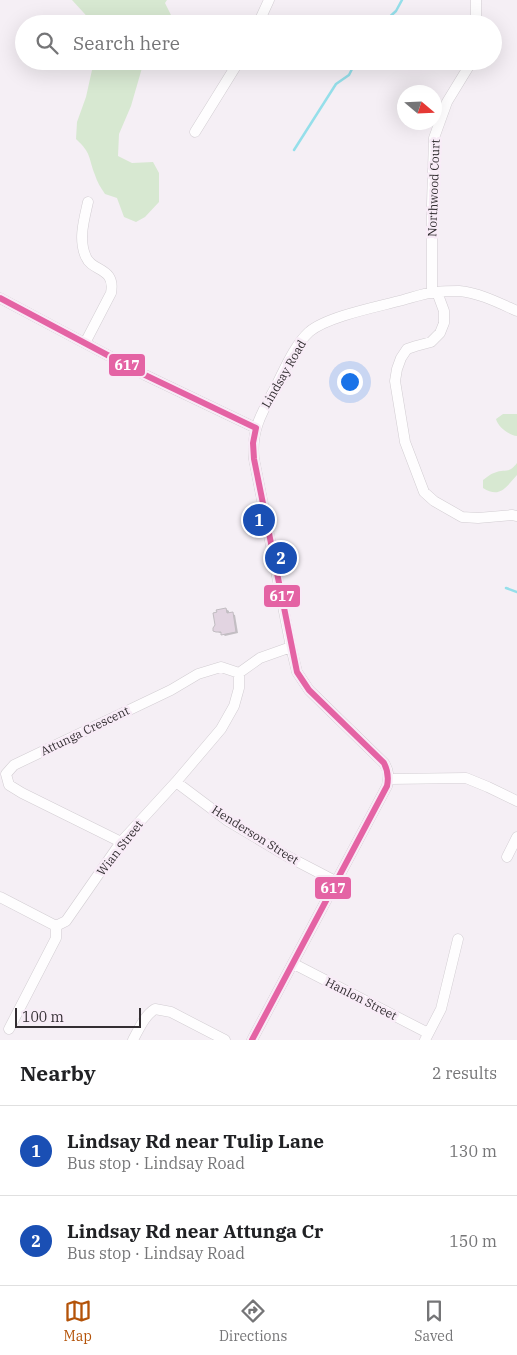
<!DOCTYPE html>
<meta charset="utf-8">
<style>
:root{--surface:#fff;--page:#f6f6f6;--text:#202124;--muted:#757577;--line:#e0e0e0;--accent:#b45309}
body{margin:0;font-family:"IBM Plex Serif",serif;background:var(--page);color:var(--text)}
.compass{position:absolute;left:397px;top:85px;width:45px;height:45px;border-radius:50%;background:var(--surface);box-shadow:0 5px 20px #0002;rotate:109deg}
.scale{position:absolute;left:15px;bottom:12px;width:126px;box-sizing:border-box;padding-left:5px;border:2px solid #332e32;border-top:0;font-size:14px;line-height:18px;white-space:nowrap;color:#332e32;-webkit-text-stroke:4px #f8ecf7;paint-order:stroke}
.you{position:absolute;left:349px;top:381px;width:18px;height:18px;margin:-12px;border:4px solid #fff;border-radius:50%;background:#1a73e8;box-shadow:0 0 0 8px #1a73e833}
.badge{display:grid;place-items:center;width:32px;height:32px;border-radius:50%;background:var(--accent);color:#fff;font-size:16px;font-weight:700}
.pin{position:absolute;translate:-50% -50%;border:2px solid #fff;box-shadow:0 1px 5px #0006}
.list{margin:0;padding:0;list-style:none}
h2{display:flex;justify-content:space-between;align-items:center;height:65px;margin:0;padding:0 20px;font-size:21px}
h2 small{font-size:16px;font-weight:400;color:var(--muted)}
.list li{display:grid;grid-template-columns:32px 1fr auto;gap:15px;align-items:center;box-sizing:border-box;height:90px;padding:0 20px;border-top:1px solid var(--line)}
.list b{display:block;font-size:19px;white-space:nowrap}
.list p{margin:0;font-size:16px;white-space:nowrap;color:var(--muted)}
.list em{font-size:16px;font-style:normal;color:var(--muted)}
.icon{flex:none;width:28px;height:28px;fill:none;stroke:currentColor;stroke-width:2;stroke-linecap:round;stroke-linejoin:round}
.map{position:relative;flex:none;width:517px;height:1040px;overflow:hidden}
.search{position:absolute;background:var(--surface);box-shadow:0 5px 20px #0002;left:15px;right:15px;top:15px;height:55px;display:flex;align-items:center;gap:12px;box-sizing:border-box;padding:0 18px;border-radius:28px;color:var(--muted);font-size:19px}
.sheet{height:245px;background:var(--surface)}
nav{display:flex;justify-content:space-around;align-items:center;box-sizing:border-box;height:70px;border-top:1px solid var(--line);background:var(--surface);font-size:14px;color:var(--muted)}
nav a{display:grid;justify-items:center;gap:2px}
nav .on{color:var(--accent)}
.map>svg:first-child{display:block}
.green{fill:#d7e8d1}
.shadow{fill:#0003}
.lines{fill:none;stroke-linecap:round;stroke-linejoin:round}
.stream{stroke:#95dfea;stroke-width:2.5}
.building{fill:#e2d4e1;stroke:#c1bcc1}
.minor-casing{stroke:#d2cdd2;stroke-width:11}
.minor{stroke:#fefdfe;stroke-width:10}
.bus-1-casing{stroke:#f8ecf7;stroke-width:10}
.bus-1{stroke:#e463a4;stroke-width:6}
.labels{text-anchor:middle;stroke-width:5;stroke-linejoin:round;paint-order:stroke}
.street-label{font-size:12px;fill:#332e32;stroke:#f8ecf7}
.line-badge{stroke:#f8ecf7;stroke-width:2}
.badge-label{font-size:14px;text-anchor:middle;font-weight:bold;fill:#fff}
</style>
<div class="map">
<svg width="517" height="1040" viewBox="0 0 517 1040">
<rect width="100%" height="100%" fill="#f5eff5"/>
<!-- green -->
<path class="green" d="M72 0H167L165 3 171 15 172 21 169 24H94Z
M94 61H144L131 106 119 134 118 156 132 163 153 162 159 173V202L145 217 136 222 124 217 117 198 105 194C101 188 97 182 95 175 88 157 92 154 76 139L77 122 86 97Z
M503 414H517V436C509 435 498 427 496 419Z
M517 463V475C506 487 500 499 483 488V480C486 478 490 474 494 473 505 468 508 475 517 463Z"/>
<!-- shadow -->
<path class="shadow" d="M226 609 229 611V614H232L235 615 238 633 225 636 222 633H220L214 630Z"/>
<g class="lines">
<!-- stream -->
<path class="stream" d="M382 24 396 11 402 0
M294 150 336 84 349 75 356 61
M506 588 517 592"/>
</g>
<!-- building -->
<path class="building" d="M226 608 227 613 233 612 236 632 221 635V632H216L213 631V628L215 625 213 613 217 612 216 610Z"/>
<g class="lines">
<defs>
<path id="minor" d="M476 0V24
M258 24 269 0
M195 132 239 61
M437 292 444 311V323L440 333 431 342 416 346 407 349 401 358 397 369 395 381 405 442 424 492 434 501 462 517 478 518 512 515 517 516
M432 293V204L434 138 447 102 469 66 470 61
M0 298 145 375 256 428
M85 343 111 293C116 267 92 272 86 257 78 240 84 220 88 202
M389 779 466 778 488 787 517 801
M176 782 228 821 285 855 337 882
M121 842 22 793 9 785 6 774 14 765 171 690 198 674 221 667 239 673 260 658 291 647
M507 857 517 837
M0 897 56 926
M56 926 66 921 121 842 176 782 221 729 234 706 239 688V673
M294 964 428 1033
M9 1029 56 938V926
M133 1040C139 1029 144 1016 155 1009L171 1012 225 1040
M252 1040 387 786C389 777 389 771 384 763L309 690 297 672 291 647 254 459C251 431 261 414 274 390 284 371 293 347 309 332 326 317 376 307 399 301 411 298 424 293 436 292 444 291 452 291 459 291 480 293 499 303 517 311
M425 1040 441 1009 458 939"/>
</defs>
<!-- minor casing -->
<use href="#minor" class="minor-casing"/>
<!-- minor -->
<use href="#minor" class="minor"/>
<defs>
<path id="bus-1" d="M0 298 145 375 256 428
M252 1040 387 786C389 777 388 771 384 763L309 690 297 672 254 459 253 443 256 428"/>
</defs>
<!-- bus-1 casing -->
<use href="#bus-1" class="bus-1-casing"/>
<!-- bus-1 -->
<use href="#bus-1" class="bus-1"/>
</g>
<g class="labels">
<!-- street labels -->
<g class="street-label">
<text transform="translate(434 188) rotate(-88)" y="4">Northwood Court</text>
<text transform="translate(284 374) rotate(-60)" y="4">Lindsay Road</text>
<text transform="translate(85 731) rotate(-26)" y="4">Attunga Crescent</text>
<text transform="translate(255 835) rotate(32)" y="4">Henderson Street</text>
<text transform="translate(120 848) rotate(-52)" y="4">Wian Street</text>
<text transform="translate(361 999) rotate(27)" y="4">Hanlon Street</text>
</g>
</g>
<g class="line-badge">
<rect x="108" y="353" width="38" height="24" rx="5" fill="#e463a4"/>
<rect x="263" y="584" width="38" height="24" rx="5" fill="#e463a4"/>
<rect x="314" y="876" width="38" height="24" rx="5" fill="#e463a4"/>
</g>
<g class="badge-label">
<text x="127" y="370">617</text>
<text x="282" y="601">617</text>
<text x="333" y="893">617</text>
</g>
</svg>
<svg class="compass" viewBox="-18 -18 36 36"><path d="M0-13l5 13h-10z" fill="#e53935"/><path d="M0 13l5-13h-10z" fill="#757577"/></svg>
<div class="scale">100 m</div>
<div class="you"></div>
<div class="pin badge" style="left:259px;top:520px;background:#1a4fb4">1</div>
<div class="pin badge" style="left:281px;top:558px;background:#1a4fb4">2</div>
<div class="search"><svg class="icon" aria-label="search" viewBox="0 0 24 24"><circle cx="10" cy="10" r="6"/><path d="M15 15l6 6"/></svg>Search here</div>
</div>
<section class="sheet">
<h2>Nearby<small>2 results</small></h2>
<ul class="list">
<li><span class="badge" style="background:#1a4fb4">1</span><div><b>Lindsay Rd near Tulip Lane</b><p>Bus stop · Lindsay Road</p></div><em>130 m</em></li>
<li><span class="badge" style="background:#1a4fb4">2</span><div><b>Lindsay Rd near Attunga Cr</b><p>Bus stop · Lindsay Road</p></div><em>150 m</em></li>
</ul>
</section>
<nav>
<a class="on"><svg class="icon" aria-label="map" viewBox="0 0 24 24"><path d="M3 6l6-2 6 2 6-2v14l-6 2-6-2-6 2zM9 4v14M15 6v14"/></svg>Map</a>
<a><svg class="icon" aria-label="directions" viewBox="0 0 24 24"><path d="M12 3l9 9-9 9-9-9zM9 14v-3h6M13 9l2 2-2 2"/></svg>Directions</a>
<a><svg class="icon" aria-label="saved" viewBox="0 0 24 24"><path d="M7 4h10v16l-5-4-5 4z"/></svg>Saved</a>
</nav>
